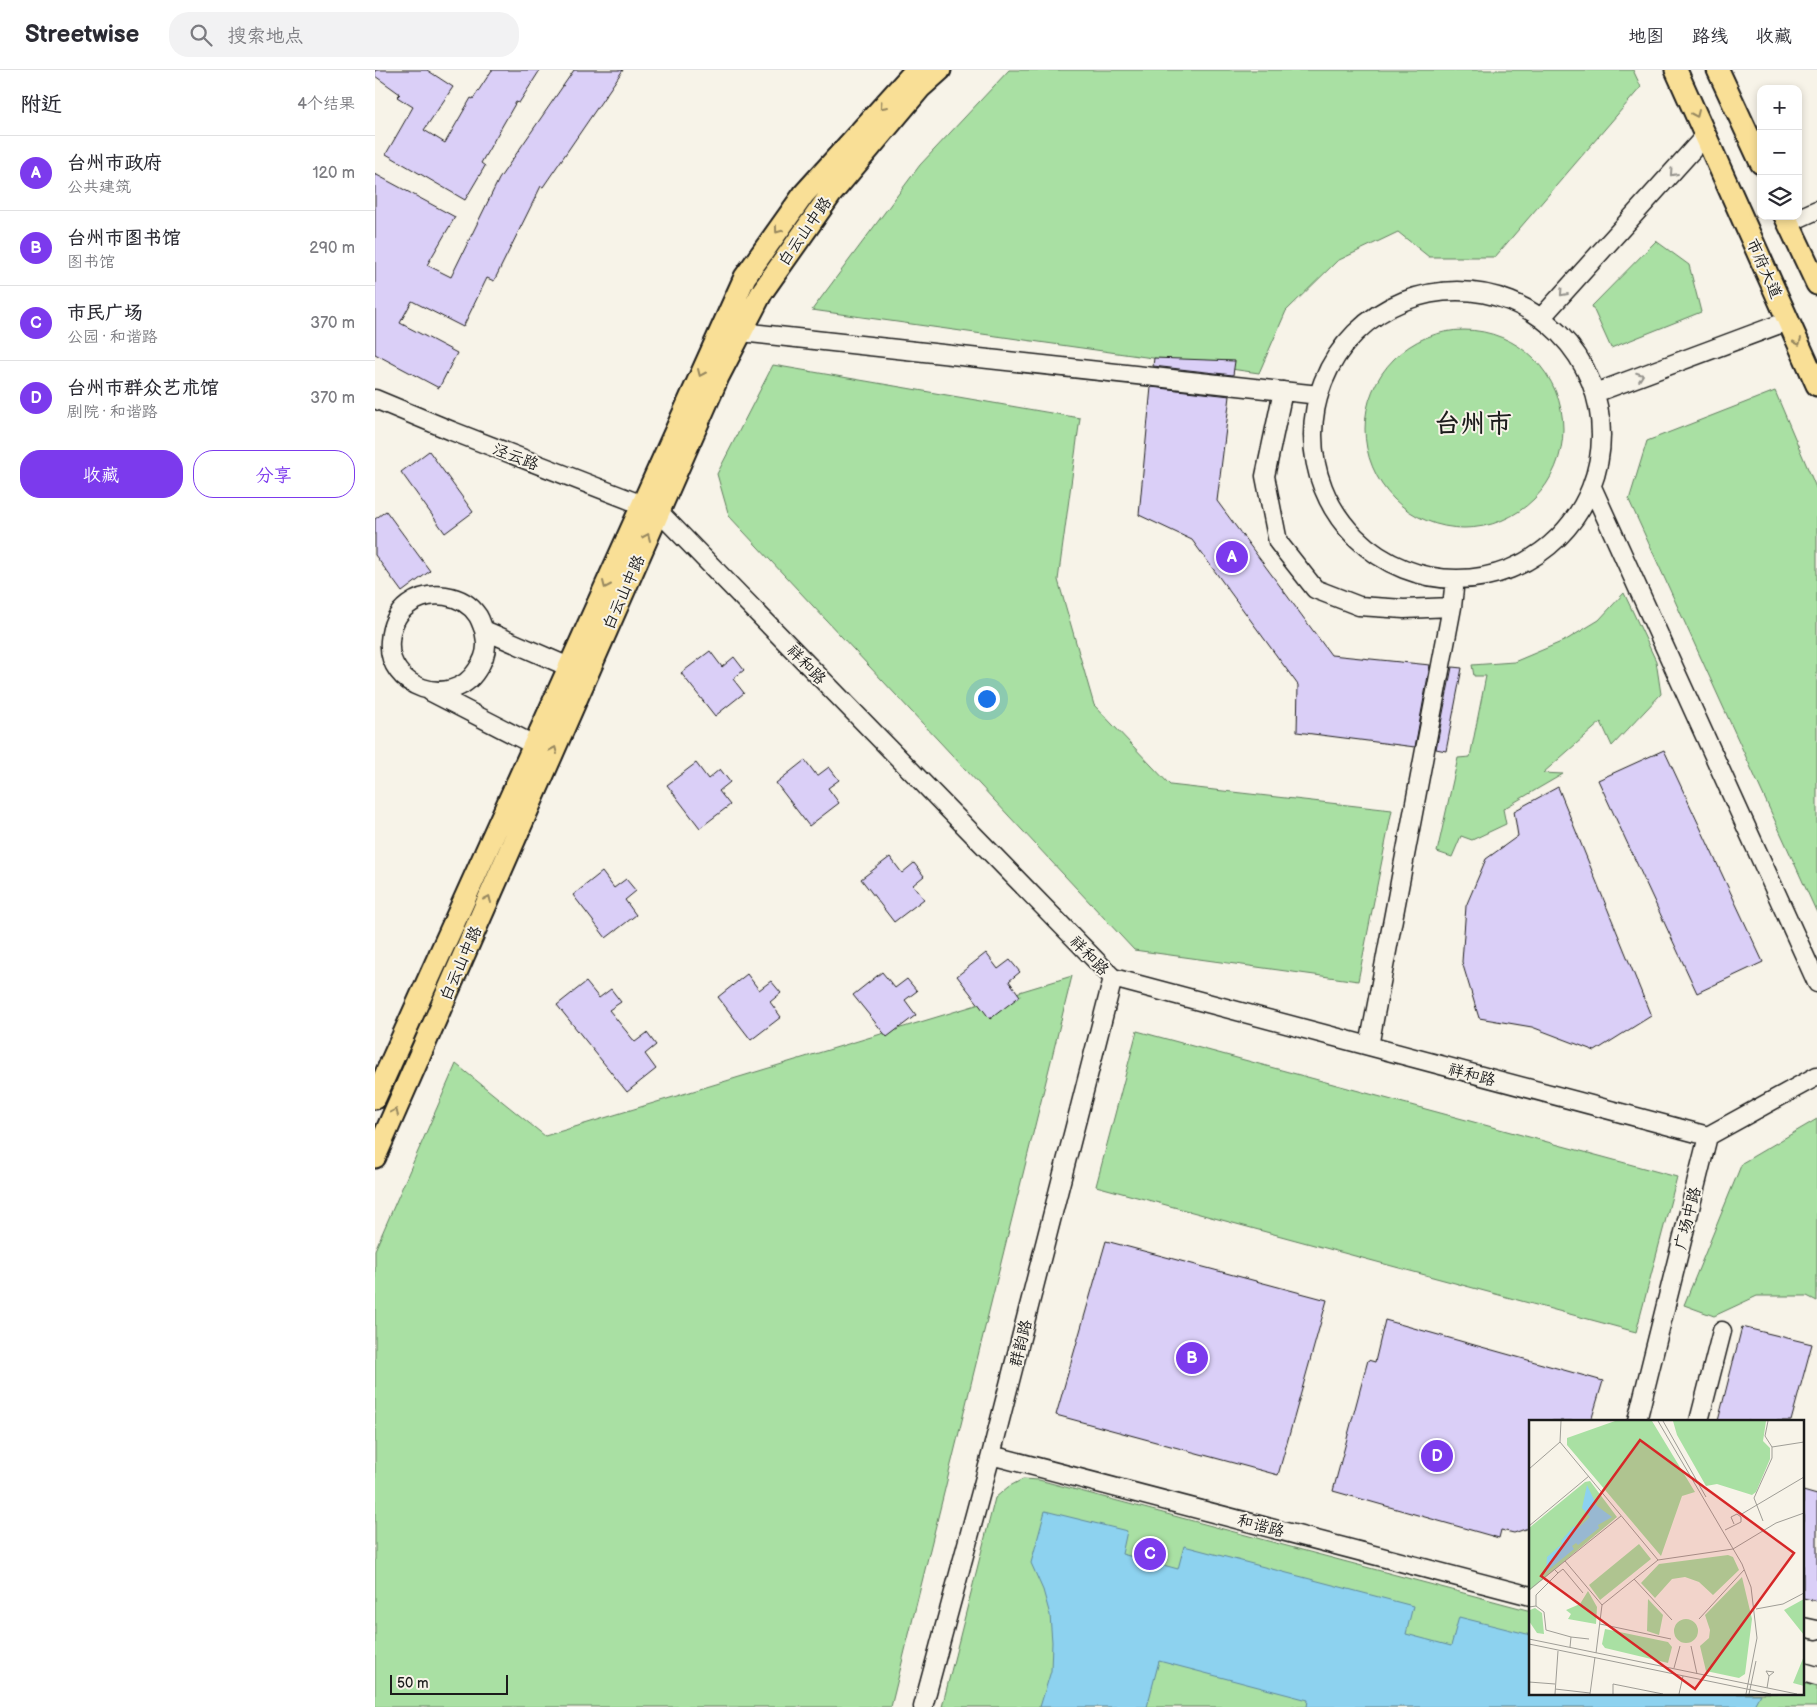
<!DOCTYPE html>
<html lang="zh">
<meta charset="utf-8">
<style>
:root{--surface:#fff;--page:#f2f2f3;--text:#2b2b33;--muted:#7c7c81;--line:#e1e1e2;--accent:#7c3aed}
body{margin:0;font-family:"Balsamiq Sans","LXGW WenKai TC",sans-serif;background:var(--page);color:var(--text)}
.controls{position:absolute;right:15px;top:15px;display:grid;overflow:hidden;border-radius:10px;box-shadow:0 2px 8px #0003}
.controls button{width:45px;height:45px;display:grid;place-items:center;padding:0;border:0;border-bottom:1px solid var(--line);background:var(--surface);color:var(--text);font:25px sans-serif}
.scale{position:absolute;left:15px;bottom:12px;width:118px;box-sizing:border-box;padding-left:5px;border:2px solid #1c1c1c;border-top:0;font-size:14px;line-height:18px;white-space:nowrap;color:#1c1c1c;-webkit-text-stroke:4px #f7f3e8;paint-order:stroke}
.you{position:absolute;left:611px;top:628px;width:18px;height:18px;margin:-12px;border:4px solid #fff;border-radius:50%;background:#1a73e8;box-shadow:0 0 0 8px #1a73e833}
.badge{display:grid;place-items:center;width:32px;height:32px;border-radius:50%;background:var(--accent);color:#fff;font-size:16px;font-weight:700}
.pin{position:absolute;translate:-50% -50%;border:2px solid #fff;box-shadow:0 1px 5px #0006}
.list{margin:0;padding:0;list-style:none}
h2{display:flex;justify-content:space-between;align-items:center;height:65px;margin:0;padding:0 20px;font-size:21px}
h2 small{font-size:16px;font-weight:400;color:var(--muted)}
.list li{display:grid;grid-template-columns:32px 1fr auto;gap:15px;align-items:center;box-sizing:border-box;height:75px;padding:0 20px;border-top:1px solid var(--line)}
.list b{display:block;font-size:19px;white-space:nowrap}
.list p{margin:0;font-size:16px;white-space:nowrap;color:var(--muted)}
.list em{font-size:16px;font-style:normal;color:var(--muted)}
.actions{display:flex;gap:10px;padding:15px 20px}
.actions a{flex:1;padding:11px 0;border:1px solid var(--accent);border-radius:20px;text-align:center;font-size:18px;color:var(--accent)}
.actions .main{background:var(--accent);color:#fff}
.icon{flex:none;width:28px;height:28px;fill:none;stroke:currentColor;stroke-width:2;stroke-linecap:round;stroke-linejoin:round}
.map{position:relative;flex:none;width:1442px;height:1637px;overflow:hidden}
header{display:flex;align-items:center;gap:30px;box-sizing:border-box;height:70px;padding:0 25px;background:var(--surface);border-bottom:1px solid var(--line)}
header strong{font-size:24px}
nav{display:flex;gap:28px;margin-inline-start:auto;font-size:18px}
.search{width:350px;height:45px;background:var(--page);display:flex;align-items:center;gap:12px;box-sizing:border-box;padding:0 18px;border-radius:20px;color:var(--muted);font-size:19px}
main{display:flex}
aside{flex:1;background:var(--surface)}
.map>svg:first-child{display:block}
.green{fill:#a9e0a3;stroke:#627e60}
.water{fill:#8dd2ef;stroke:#60899b}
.building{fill:#dacff7;stroke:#1c1c1c}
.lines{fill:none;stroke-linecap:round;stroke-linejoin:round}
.minor-casing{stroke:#1c1c1c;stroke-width:21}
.major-casing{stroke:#1c1c1c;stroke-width:25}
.minor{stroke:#f7f3e8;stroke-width:18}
.major{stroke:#f9df96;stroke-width:21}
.oneway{stroke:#96875f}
.oneway2{stroke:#94928c}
.labels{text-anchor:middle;stroke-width:4;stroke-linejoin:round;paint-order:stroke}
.street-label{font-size:16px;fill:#1c1c1c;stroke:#f7f3e8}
.town-label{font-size:26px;font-weight:bold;fill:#1c1c1c;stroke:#f7f3e8}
.inset-road{fill:none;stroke:#9f9d96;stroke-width:1}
.view{fill:#d62828;fill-opacity:0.15;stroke:#d62828;stroke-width:2.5}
.inset-edge{fill:none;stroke:#1c1c1c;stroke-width:2.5}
</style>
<header>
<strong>Streetwise</strong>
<div class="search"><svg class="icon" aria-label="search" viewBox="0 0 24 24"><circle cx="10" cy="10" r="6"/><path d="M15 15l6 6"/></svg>搜索地点</div>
<nav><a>地图</a><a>路线</a><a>收藏</a></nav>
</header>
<main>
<aside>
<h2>附近<small>4个结果</small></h2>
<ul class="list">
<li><span class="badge">A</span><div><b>台州市政府</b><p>公共建筑</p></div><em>120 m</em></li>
<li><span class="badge">B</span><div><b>台州市图书馆</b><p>图书馆</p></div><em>290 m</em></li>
<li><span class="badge">C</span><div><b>市民广场</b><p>公园 · 和谐路</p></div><em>370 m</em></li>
<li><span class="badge">D</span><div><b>台州市群众艺术馆</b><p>剧院 · 和谐路</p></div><em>370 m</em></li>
</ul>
<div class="actions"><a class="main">收藏</a><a>分享</a></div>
</aside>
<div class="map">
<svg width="1442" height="1637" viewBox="0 0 1442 1637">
<rect width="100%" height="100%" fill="#f7f3e8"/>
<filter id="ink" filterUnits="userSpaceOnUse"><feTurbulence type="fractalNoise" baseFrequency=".02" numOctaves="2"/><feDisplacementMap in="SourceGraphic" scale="10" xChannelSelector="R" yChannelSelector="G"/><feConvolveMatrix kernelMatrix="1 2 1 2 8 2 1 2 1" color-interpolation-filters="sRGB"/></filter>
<g filter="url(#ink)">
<!-- green -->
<path class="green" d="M634 0H1258L1266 17 1120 187H1054L1023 162 962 191 911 241 884 303 437 240 545 95Z
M1281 171 1314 195 1326 242 1236 278 1217 236Z
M990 359a99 99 0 1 1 198 0a99 99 0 1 1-198 0Z
M398 295 705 348 683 510 719 635 795 715 1017 740 983 911 759 880 354 446 342 404Z
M1400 321 1442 420V843L1254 430 1272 371Z
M1249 523 1281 591 1286 624 1237 676 1226 652 1168 703 1188 704 1128 739 1131 754 1097 770 1086 766 1077 787 1062 782 1083 688 1095 687 1111 606H1099L1097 595 1139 592 1191 570 1224 550Z
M697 906 516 1637H0V1180L81 994 170 1066Z
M762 961 1302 1107 1261 1262 721 1116Z
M1442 1049V1231L1432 1226H1382L1339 1246 1309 1235 1367 1093Z
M648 1409 664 1410 1156 1541V1623H1428V1613L1442 1617V1637H567L620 1428 633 1417Z"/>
<!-- water -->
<path class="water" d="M670 1441 752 1461 747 1484 803 1499 809 1476 1038 1536 1031 1564 1076 1576 1084 1547 1156 1565V1623L1385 1624 1378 1637H932L933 1630 784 1591 772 1637H665L676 1601 677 1572 675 1545 668 1520 656 1493Z"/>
<!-- building -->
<path class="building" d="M0 0H52L78 17 49 60 70 73 96 28 98 29 117 0H165L144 33 141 32 106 93 110 96 90 130 11 84 38 37 22 27 25 24 0 6Z
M199 0H248L168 117 166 116 119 211 112 208 88 257 37 231 25 253 82 283 64 318 0 284V104L80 147 52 195 76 207 124 109Z
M779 288 860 291 858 305 778 296Z
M776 317 855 326 842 431 956 585 1055 595 1040 677 922 662 923 615 817 470 764 445Z
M54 381 98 442 70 463 26 402Z
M11 441 55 501 27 522 0 485V449Z
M335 581 347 597 359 587 369 600 358 609 369 623 340 646 306 603Z
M1077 597 1087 598 1071 681 1061 679Z
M1289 680 1388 892 1322 923 1223 710Z
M430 690 442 706 454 697 464 710 453 718 464 733 434 756 401 713Z
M321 693 333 709 345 699 355 712 344 721 355 735 325 758 292 715Z
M1183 717 1276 946 1220 981 1157 957 1104 948 1087 892 1091 836 1111 789 1143 766 1139 741Z
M515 787 527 803 539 793 549 806 538 815 549 829 519 852 486 809Z
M227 802 239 818 251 809 261 821 250 830 261 845 231 868 198 825Z
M611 883 623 899 635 890 645 902 634 911 645 926 615 949 582 906Z
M507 902 520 918 532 909 542 921 530 930 541 945 512 967 478 925Z
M372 904 384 920 396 911 406 923 395 932 406 947 376 970 343 927Z
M211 912 224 928 236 919 246 932 234 940 260 972 272 963 281 975 270 984 281 999 252 1022 182 935Z
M731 1171 952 1230 903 1405 681 1345Z
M1010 1250 1228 1311 1216 1351H1156V1457L1139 1463 1126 1460 1124 1468 958 1421 993 1290 1000 1292Z
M1367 1257 1437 1274 1416 1351H1343Z
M1428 1421 1442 1425V1531L1428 1528Z"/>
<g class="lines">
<defs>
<path id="minor" d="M1413 153 1442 140
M938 365a144 144 0 1 1 288 0a144 144 0 1 1-288 0Z
M1166 248 1330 66
M366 262 944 325
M908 321 890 406 903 472 940 519 984 536 1029 539 1077 537
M1220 323 1413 251
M0 329 77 361 283 441 738 908 1333 1066
M1217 417 1442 913
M109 560C110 565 111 570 111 575 111 584 107 593 102 600 77 640 11 618 15 571 16 557 21 544 33 535 54 519 88 523 103 546 106 551 107 556 109 560L194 597
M56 622 159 675
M994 976 1077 537 1080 509
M1262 1351 1333 1066 1442 1006
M1324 1351 1347 1261
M616 1385 1156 1526
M1428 1557 1442 1560
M1428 1602 1442 1606
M548 1637 616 1385 738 908"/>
<path id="major" d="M1301 0 1442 315
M1343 0 1386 93
M1410 146 1442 214
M0 1028 370 207 429 124 541 0
M0 1087 343 307 387 222 456 124 545 18 565 0"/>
</defs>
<!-- minor casing -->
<use href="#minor" class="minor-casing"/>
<!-- major casing -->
<use href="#major" class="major-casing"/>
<!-- minor -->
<use href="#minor" class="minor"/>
<!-- major -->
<use href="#major" class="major"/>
</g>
<!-- one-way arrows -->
<defs><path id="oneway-chevron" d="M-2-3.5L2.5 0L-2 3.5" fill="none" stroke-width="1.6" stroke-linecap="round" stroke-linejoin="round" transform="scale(1.25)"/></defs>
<g class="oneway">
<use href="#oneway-chevron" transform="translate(508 36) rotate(132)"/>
<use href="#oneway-chevron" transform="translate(1321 44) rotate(66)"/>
<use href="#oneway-chevron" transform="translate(403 160) rotate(126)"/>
<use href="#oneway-chevron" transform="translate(1423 272) rotate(66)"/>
<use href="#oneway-chevron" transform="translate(326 303) rotate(114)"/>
<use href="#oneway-chevron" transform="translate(272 467) rotate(-66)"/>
<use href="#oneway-chevron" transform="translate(231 515) rotate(114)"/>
<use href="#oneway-chevron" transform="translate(179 680) rotate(-66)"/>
<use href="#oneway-chevron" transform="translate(113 829) rotate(-66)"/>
<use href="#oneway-chevron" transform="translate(20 1042) rotate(-66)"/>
</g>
<g class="oneway2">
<use href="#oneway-chevron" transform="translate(1298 103) rotate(132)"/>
<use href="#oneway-chevron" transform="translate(1188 223) rotate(132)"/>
<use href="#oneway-chevron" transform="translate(1265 306) rotate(-20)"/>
</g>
</g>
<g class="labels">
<!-- street labels -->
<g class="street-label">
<text transform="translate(429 161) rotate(-55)" y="6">白云山中路</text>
<text transform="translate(1390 198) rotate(66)" y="6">市府大道</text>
<text transform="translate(141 386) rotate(21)" y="6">泾云路</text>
<text transform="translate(248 522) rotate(-66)" y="6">白云山中路</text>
<text transform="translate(432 594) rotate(46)" y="6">祥和路</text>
<text transform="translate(715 885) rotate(46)" y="6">祥和路</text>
<text transform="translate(85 893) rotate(-66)" y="6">白云山中路</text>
<text transform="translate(1097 1004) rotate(15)" y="6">祥和路</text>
<text transform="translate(1312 1148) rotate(-76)" y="6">广场中路</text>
<text transform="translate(645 1273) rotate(-76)" y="6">群韵路</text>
<text transform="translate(886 1455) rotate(15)" y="6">和谐路</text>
</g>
<!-- town labels -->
<g class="town-label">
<text x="1098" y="362">台州市</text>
</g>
</g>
<!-- overview -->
<g transform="translate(1154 1350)">
<rect width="275" height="275" fill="#f7f3e8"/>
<path d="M86 1H123L166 72 153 76 132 136 38 25V18ZM144 1H237L234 21 241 28V39L227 72 223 75 188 64 177 66 148 15ZM61 61 88 97 0 171V108L56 62ZM110 124 122 139 71 180 60 165ZM199 135 204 137 210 150 184 175 170 162 156 157 143 159 126 178 112 163 130 144ZM213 157 223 199 216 254 210 258 177 251 171 226 180 218 181 210 176 195ZM59 171 68 187 67 204 39 199 42 194 37 190 51 184ZM119 179 134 195 130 215 118 211ZM275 179V215L255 190ZM6 188 13 193 15 214 8 213 0 201 1 190ZM145 211a12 12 0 1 1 24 0a12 12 0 1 1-24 0ZM76 209 139 222 143 227 139 243 76 228 73 224ZM275 236V266L264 263Z" fill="#a9e0a3"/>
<path d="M58 65 68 86 83 97 69 105 70 108 49 125 47 123 43 126 45 129 17 152 18 137 33 124 32 121 45 106 48 109 61 97 53 88Z" fill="#8dd2ef"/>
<path class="inset-road" d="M129 1 213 144 222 167 228 218 217 274M134 1 177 77M31 22 129 140M243 27 275 22M0 49 31 22 32 1M211 95 275 57M234 101 225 78 243 38V27L236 16 239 1M0 106 60 56M196 110 212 102V97L208 94 202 97 205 104M36 141 73 185 67 233M26 150 29 153 34 149 54 173M105 159 143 200M0 170 92 96M73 185 129 140 204 129 247 103 275 93M7 186V175L29 153M0 187 7 186 15 192 17 210 42 217 41 227M227 189 254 184 275 173M170 199 215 150M71 204 142 219M42 217 60 219M0 219 268 274M0 224 242 274M162 226 168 254M145 248 151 226M0 262 26 264M238 268 240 256 245 252 237 251 240 256M26 269 61 273M26 274 29 231M61 274 66 237M84 274V264L134 274M150 274 154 256M220 274 227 241"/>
<path class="view" d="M111 20 265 133 166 269 12 156Z"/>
<rect width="275" height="275" class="inset-edge"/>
</g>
</svg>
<div class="controls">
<button>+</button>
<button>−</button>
<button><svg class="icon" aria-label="layers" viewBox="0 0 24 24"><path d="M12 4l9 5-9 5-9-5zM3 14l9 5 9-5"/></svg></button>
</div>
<div class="scale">50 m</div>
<div class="you"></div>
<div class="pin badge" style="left:857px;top:487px">A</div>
<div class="pin badge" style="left:817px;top:1288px">B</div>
<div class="pin badge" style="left:775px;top:1484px">C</div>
<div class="pin badge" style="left:1062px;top:1386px">D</div>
</div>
</main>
